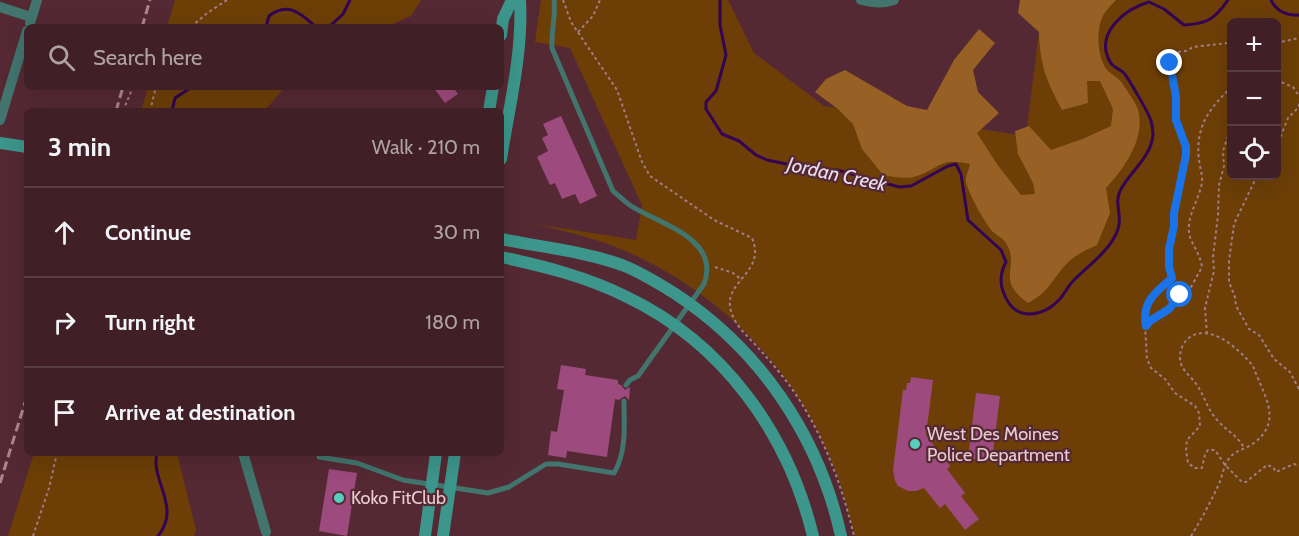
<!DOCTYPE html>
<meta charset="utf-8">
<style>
:root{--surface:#401f27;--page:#47272f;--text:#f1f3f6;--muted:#aea2a7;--line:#593d44}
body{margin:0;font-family:Cabin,sans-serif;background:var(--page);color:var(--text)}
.controls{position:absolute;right:18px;top:18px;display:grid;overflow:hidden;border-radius:9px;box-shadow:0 6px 24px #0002}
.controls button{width:54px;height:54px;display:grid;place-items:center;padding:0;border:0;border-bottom:2px solid var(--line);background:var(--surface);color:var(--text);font:30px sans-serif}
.stop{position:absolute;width:18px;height:18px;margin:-14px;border:4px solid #1a73e8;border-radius:50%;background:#fff}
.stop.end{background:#1a73e8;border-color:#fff;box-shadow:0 2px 6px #0008}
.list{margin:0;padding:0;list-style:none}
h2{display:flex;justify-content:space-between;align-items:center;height:78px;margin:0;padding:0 24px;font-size:26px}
h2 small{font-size:20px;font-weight:400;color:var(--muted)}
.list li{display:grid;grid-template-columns:39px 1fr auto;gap:18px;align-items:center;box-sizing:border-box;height:90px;padding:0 24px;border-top:2px solid var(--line)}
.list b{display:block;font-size:22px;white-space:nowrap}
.list em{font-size:20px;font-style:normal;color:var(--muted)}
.icon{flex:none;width:33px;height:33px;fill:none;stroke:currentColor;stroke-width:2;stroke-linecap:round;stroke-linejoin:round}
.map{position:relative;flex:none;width:1299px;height:536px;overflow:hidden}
.search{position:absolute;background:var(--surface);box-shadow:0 6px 24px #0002;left:24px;top:24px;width:480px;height:66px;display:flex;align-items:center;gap:15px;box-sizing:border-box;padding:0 21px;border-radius:9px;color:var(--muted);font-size:22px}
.panel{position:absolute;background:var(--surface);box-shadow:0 6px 24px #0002;left:24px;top:108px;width:480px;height:348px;border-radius:9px}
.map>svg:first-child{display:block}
.green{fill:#6d3f07;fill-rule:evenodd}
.forest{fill:#976025}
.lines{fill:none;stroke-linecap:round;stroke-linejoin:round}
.stream{stroke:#320453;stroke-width:3}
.building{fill:#9d4a7e}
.path{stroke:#a17d86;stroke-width:2;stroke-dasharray:3 3;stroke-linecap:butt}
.lane{stroke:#41756e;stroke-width:5}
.street{stroke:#41756e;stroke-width:10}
.secondary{stroke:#3c968b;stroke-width:12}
.rail{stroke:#aa878f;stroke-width:3;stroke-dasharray:9 4.5;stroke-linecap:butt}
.route{stroke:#1a73e8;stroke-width:8}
.poi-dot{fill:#58cebf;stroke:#552934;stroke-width:2}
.labels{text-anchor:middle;stroke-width:4.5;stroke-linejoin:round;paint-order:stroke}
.poi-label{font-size:18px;fill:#e9ccd2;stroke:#552934;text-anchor:start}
.water-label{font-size:20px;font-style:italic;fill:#e8dff5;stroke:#552934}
</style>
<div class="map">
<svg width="1299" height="536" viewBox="0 0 1299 536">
<rect width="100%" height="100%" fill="#552934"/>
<!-- green -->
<path class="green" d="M175 0H421L411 16 386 27H167Z
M541 0H728L754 53 824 106 1026 136 1043 0H1299V536H855C848 511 842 486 832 462 795 367 713 286 618 248 591 237 564 231 535 224L636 240 642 205 570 48 535 42ZM1232 22H1276V176H1232Z
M148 87H285L264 111H141Z
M34 453H177L196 530 194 536H8Z"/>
<!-- forest -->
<path class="forest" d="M1020 0H1116C1112 4 1107 9 1104 14 1096 27 1097 54 1105 67 1109 74 1117 76 1122 83 1127 91 1135 101 1138 110 1146 138 1124 169 1106 188L1110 213 1097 245C1084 251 1071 257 1062 269 1049 285 1047 293 1028 303 994 279 1021 268 1006 243 1003 238 996 235 992 231 984 221 969 195 966 182 965 176 969 170 970 164 940 157 942 167 917 176 908 180 893 176 884 176L862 149 853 124 838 109 815 92 826 79 845 70 907 106 927 110 954 60 979 29 995 43 973 70 978 92 999 113 977 133 997 164 1021 195 1035 194 1033 183 1018 154 1015 131 1029 126 1051 150 1085 138 1111 126 1113 109 1100 81H1087L1088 103 1062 110C1046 80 1040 65 1039 32L1018 13Z"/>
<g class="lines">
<!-- stream -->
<path class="stream" d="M720 0V25L726 55 716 91 706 102V109L722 134 739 141 756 155 767 160 811 169 837 170 899 187 911 186 948 166 956 164 961 174 968 220 1001 250 1006 262C1000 273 999 284 1005 296 1016 322 1043 317 1060 299 1065 293 1068 286 1074 280 1089 265 1111 250 1118 229 1123 216 1113 202 1121 189 1131 171 1151 157 1153 135 1153 131 1152 124 1151 121 1150 115 1128 78 1124 73 1120 69 1114 68 1110 62 1094 33 1125 9 1149 2L1164 9 1184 25C1207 24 1215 19 1228 0
M1271 0C1276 11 1287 16 1299 15
M266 27 269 16C289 1 301 14 316 27
M329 27 343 14 350 0
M172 111 175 98 192 87
M157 453C150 481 182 507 158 536"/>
</g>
<!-- building -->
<path class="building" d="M433 87H453L458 94 445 103Z
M561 116 597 196 580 204 575 194 562 199 555 183 550 185 537 157 548 151 542 138 548 135 543 124Z
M561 365 586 369 585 375 618 380V384L621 385 625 390 630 387 629 400 625 396 619 400 615 399 607 457 567 451 566 458 548 455 551 431 557 432 564 390 557 389Z
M911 377 933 380 926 435 950 466 947 469 965 493 961 496 979 519 965 530 945 504 940 508 924 488 916 491H908L898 486 895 481 893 470 903 390H906L907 383H910Z
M976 393 1000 396 992 461 968 458Z
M329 469 357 473 347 536 319 531Z"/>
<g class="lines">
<!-- path -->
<path class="path" d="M563 0 571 22 617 90 642 162 650 176 714 220 752 238C767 273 722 281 731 311 735 327 751 339 761 351 771 362 781 374 790 386 822 431 841 482 854 536
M1269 22 1270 20
M191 27 206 14 227 0
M578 32 593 16 600 0
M1232 39 1228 43 1193 47 1186 51 1169 53 1168 57C1174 77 1175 98 1176 118 1177 131 1186 142 1186 155L1174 213V226L1169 249V267L1172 277 1150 298 1144 309 1147 359 1151 368 1165 379 1175 393 1195 406 1199 413 1200 426 1187 440 1186 450 1188 463 1195 468H1202L1205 454 1208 450H1215L1225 465 1242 482H1246L1267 465 1273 467 1276 472 1294 464 1299 466
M1276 43 1299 38
M1276 80 1293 87 1299 96
M123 111 133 87
M150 111 156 87
M1276 148 1288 118 1299 107V101
M1257 176 1234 224 1229 261V282L1235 297 1236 306 1249 329 1259 335 1274 359 1290 372 1299 389
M715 267 733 273 742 280
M1146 326 1169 309 1176 298 1190 289 1202 267C1200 254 1194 248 1190 237 1185 220 1197 203 1201 187 1204 178 1200 169 1199 160 1195 127 1209 108 1232 87
M1207 334 1205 308 1214 271 1213 257 1218 215 1219 185 1224 166 1223 151 1232 124
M33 536 49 488 57 453
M1191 536C1201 520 1210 503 1218 486 1222 478 1223 468 1228 460 1235 449 1246 450 1255 442 1284 420 1262 392 1253 366 1240 350 1211 323 1190 337 1183 342 1180 350 1180 358 1180 368 1188 374 1194 381 1204 393 1207 410 1218 421 1227 431 1238 436 1244 448"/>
<!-- lane -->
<path class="lane" d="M554 0C556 16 551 32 552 48L613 191C619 196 625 202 631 206 660 224 721 239 704 284L638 376 630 380 626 385
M319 457 357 463 403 480 488 493 509 487 546 464H558L614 473C627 451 624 425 624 401"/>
<!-- street -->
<path class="street" d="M861 0C873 3 883 4 894 0
M0 7 31 17
M30 23 37 0
M0 120 27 31
M243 453 266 532"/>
<!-- secondary -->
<path class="secondary" d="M501 35 503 19 512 0
M489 111 493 87
M0 143 27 147
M501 159C509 107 523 53 520 0
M501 239C541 247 583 251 622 265 640 272 658 283 674 293 760 349 819 436 841 536
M501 257C544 266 587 277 627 297 723 343 788 433 813 536
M425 536 436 453
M443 536 455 453"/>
<!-- rail -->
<path class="rail" d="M142 27 150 0
M116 111 123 87
M0 483 27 396"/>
</g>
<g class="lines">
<!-- route -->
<path class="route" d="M1170 63 1176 97V120L1186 147V155L1174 213V226L1169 249V267L1172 278C1156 292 1141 302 1146 326L1150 321 1169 309 1180 295"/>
</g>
<!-- markers -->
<g class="poi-dot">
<circle cx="915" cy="444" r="6"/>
<circle cx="339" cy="498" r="6"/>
</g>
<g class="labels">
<!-- poi labels -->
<g class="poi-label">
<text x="927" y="440">West Des Moines<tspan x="927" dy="21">Police Department</tspan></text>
<text x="351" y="504">Koko FitClub</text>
</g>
<!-- water labels -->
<g class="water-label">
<text transform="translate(837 174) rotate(12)" y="7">Jordan Creek</text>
</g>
</g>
</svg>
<div class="controls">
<button>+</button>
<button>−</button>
<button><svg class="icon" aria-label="locate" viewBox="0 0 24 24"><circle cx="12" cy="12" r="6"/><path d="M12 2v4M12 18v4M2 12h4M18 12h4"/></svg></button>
</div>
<div class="stop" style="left:1180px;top:295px"></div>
<div class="stop end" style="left:1170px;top:63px"></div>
<div class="search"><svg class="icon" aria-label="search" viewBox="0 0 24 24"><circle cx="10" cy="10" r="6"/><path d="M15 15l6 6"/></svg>Search here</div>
<section class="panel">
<h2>3 min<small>Walk · 210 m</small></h2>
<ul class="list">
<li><svg class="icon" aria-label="ahead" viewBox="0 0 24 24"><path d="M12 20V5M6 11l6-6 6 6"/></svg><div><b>Continue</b></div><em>30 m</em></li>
<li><svg class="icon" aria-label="right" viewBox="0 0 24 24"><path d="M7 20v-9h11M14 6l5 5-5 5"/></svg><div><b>Turn right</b></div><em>180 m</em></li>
<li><svg class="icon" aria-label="arrive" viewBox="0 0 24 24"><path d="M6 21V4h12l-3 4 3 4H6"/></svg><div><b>Arrive at destination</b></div></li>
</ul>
</section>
</div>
